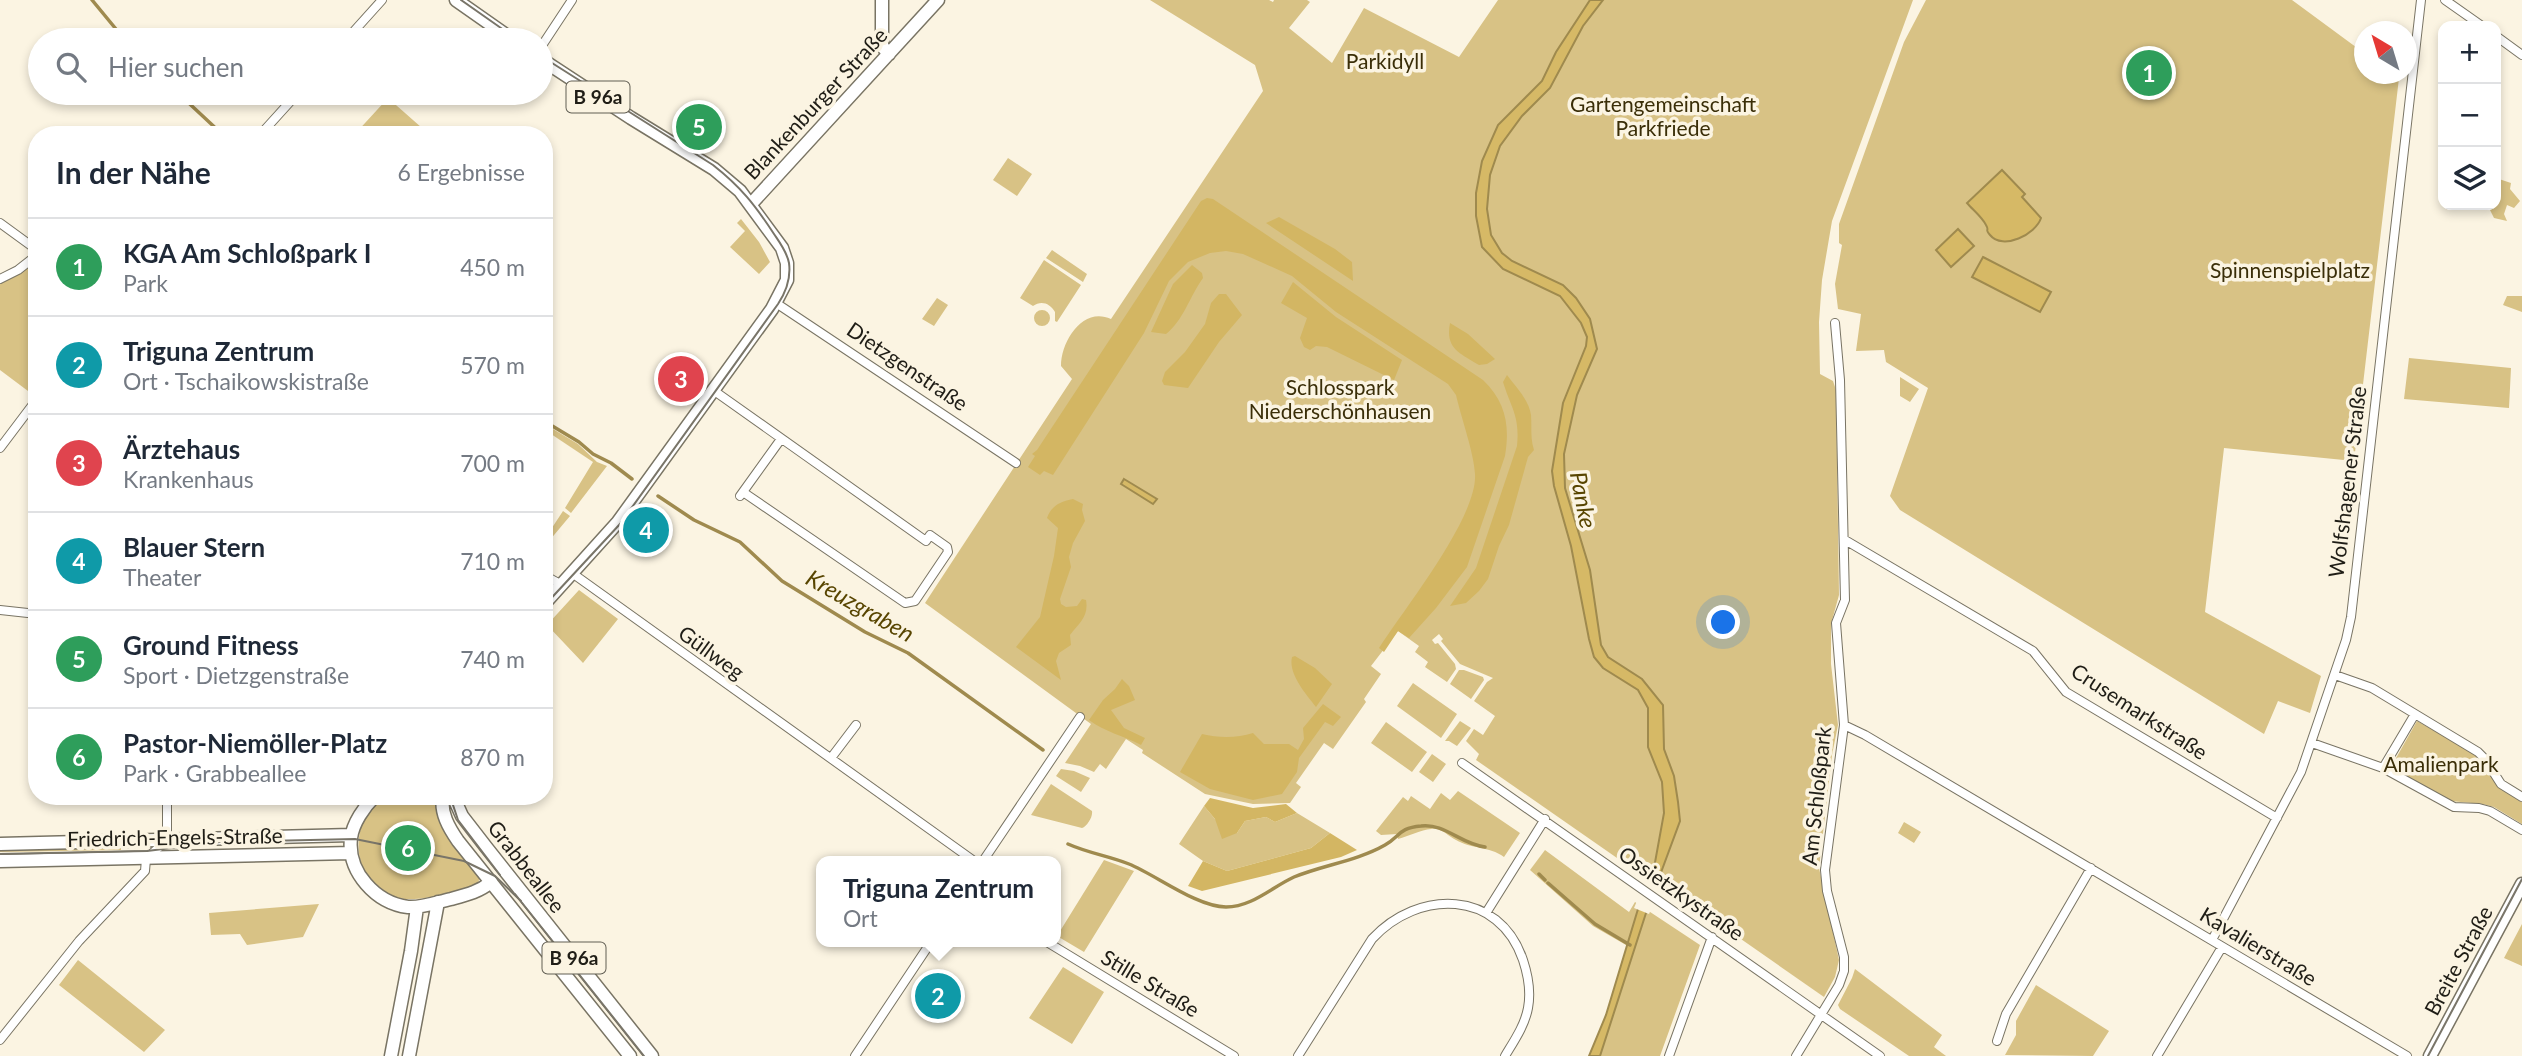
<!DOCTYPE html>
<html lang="de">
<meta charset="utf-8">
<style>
:root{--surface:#fff;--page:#f2f2f3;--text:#1f2937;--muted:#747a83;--line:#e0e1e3;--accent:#d93025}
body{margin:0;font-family:Lato,sans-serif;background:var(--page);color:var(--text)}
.controls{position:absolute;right:21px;top:21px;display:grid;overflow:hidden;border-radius:14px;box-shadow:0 4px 10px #0003}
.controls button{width:63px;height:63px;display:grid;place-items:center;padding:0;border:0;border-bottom:2px solid var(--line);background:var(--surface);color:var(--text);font:35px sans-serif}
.compass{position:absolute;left:2354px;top:21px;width:63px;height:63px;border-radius:50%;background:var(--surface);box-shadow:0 4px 10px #0003;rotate:322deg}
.you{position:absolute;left:1724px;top:623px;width:24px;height:24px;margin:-18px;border:5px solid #fff;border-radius:50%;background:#1a73e8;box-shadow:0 0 0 10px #1a73e833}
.badge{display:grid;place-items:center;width:46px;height:46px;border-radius:50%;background:var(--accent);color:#fff;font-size:23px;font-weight:700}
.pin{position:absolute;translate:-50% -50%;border:4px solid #fff;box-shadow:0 2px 7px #0006}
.popup{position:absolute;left:816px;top:856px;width:245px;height:91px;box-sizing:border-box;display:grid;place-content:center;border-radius:14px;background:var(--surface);filter:drop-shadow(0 2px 5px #0005);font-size:23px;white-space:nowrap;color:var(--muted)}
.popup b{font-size:26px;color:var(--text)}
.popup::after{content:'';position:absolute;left:50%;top:100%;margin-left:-14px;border:14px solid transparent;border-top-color:var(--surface)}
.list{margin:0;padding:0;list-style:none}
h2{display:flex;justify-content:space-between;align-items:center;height:91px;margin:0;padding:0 28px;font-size:30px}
h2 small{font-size:23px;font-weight:400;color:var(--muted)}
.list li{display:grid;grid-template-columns:46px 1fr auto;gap:21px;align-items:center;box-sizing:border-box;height:98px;padding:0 28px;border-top:2px solid var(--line)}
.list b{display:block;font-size:26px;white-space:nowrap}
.list p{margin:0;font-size:23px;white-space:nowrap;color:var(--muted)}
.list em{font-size:23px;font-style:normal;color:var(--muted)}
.icon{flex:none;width:38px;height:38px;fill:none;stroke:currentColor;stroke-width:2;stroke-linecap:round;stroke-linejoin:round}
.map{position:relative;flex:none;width:2522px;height:1056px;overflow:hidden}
.search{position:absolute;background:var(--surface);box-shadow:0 4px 10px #0003;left:28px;top:28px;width:525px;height:77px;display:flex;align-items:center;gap:18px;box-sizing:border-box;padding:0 24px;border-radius:38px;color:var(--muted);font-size:26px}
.panel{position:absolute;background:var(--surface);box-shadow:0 4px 10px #0003;left:28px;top:126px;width:525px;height:679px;border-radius:28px}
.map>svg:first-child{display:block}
.green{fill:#d8c285}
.forest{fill:#d3b663}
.water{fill:#d6b966;stroke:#9f8a4e;stroke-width:2}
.pier{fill:#fbf4e2}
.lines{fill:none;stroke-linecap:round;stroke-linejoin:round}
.stream{stroke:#9f8a4e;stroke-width:3.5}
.street-casing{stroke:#797464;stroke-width:10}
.secondary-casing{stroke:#797464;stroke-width:15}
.primary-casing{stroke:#797464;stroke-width:15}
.street{stroke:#fff;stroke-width:8}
.secondary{stroke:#fff;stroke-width:12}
.primary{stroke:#fff;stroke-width:12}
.tram{stroke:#797569;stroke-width:2}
.labels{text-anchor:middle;stroke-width:7;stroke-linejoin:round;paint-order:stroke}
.shield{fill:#fbf4e2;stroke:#615e53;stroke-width:2}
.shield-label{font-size:19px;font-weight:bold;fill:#1f1d16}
.park-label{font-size:21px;fill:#3a2e08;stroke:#fbf4e2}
.street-label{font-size:21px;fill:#1f1d16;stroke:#fbf4e2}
.water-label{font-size:23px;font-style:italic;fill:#584500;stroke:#fbf4e2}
</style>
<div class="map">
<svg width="2522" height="1056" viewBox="0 0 2522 1056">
<rect width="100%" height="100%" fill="#fbf4e2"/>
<!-- green -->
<path class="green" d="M1150 0H1269L1273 2 1274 0H1307L1310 2 1289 28 1332 63 1364 8 1459 57 1498 0H1913L1832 221 1822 280 1819 322 1820 374 1833 381 1836 390 1839 595 1831 624V664L1838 725 1832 755 1819 868 1839 960 1835 977 1824 997 1675 893 1663 890 1476 760 1479 754 1466 741 1474 729 1483 735 1495 716 1474 701 1487 682 1493 678 1460 664 1441 641 1443 639 1439 634 1432 640 1435 644 1438 643 1455 664 1456 669 1447 682 1425 667 1428 662 1415 652 1419 646 1398 631 1371 666 1381 674 1364 699 1366 702 1333 749 1324 743 1296 783 1301 787 1290 803 1253 804 1205 794 1142 753 1143 750 1126 739 1106 769 1100 764 1094 772 1080 766 1065 763 1091 724 925 603 1072 379 1061 366C1061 341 1083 306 1111 319L1263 91 1255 65Z
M1926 0H2292L2364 53V74H2393L2399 78 2354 461 2224 448 2205 612 2321 676 2310 713 2278 701 2264 734 1900 510 1890 496 1928 388 1886 362 1884 350 1856 351 1861 314 1838 309 1835 284 1842 245 1839 243V224L1904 42Z
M388 98 430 135H354Z
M1008 158 1032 174 1017 196 993 180Z
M2496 178 2511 183 2510 189 2520 201 2514 208 2507 205 2504 214 2507 221 2494 218 2490 210 2491 205H2496Z
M741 219 759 242 770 262 759 274 730 247 745 231 737 223Z
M1052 250 1087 274 1083 282 1046 258Z
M1044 260 1081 285 1057 322 1055 321V312C1050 303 1041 300 1033 306L1020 298Z
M34 265 37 267V379L28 391 0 370V283Z
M2507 296H2522V312L2503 305Z
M937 298 948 305 934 326 922 319Z
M1034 318a8 8 0 1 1 16 0a8 8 0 1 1-16 0Z
M2409 358 2511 368 2509 408 2404 399Z
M1900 377 1919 389 1910 402 1900 396Z
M548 426 578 444 597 462 607 466 571 513 565 508 593 462 545 430Z
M563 511 570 516 544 547V540Z
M579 590 618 619 583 663 547 625Z
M1459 670H1464L1483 677 1484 680 1471 699 1450 684Z
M1413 683 1457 714 1441 738 1397 706Z
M1460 721 1471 728 1457 746 1449 741H1445Z
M2417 721 2477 755 2497 785 2522 802V824L2494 807 2483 804 2450 801 2391 767Z
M1386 722 1427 752 1412 772 1371 743Z
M1432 754 1446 764 1433 782 1419 772Z
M1061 769 1074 771 1090 778 1081 792 1056 776Z
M1051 784 1092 811C1093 817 1087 826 1082 828L1031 815Z
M1458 791 1520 833 1504 857C1489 846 1471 849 1456 840 1448 836 1441 827 1431 829 1421 830 1409 836 1398 839L1397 834 1381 835 1376 831 1403 797 1408 801 1411 796 1430 809 1441 793 1450 800Z
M382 796H437V806L480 877 478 883C459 892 415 904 394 897 350 881 348 823 382 796Z
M1204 806 1215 819 1237 833 1245 821 1266 817 1275 822 1297 813 1330 833 1311 848 1227 871 1203 861 1179 844Z
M1904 822 1921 832 1914 843 1898 833Z
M121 845V850L0 852V847Z
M1545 850 1629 912 1635 902 1700 945 1660 1056H1600L1632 954 1626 945 1593 926 1530 870Z
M1104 860 1134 871 1084 952 1057 936Z
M319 904 303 937 247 945 240 934 211 935 209 913Z
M2522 924V966L2504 958Z
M78 960 165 1030 144 1052 59 985Z
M1063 967 1104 992 1072 1044 1029 1018Z
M1855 969 1942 1035 1934 1047 1946 1056H1909L1840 1009 1838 1005 1852 978Z
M2036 985 2109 1031 2093 1056 2005 1055 2016 1035V1021Z"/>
<!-- forest -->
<path class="forest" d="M1207 198 1213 199 1483 380C1506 402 1510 426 1505 456L1467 567 1436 608 1409 638 1398 631 1384 652 1379 648C1404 609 1478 517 1475 474 1474 453 1461 417 1456 395L1448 384 1336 312 1292 276 1243 254 1226 251 1210 253 1188 262 1169 281 1144 333 1053 475 1044 471 1040 475 1028 467 1035 456 1032 454 1037 450 1201 201Z
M1279 217 1335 249 1352 262 1353 281 1266 223Z
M1192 265 1202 273 1203 278C1190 296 1183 321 1166 334L1151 332 1173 284Z
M1293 282 1336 317 1402 360 1394 380 1327 347 1316 346 1310 350 1304 347 1300 338 1307 318 1281 303Z
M1219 294H1226L1242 315 1219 342 1188 388 1164 385 1162 381 1165 372 1185 352 1205 324 1211 303Z
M1450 323 1468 334 1495 359 1487 364 1479 365C1460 353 1445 349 1450 323Z
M1507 375C1516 387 1529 400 1531 415 1532 427 1530 438 1534 450L1528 457 1509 525 1499 546 1488 579 1479 591 1466 603 1450 606 1476 568 1517 446C1520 416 1511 408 1503 382Z
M1073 499 1083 504 1082 510 1085 521 1073 543 1069 557 1071 567 1060 599 1061 604 1066 607 1077 606 1082 599 1086 600C1089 617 1079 623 1070 635L1071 645 1059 653 1056 661 1061 680 1016 647 1040 617 1054 556 1058 528 1047 518C1051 506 1061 501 1073 499Z
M1295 656 1315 668 1332 684 1316 707C1306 694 1288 674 1292 657Z
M1122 679 1129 686 1135 700 1111 710 1124 728 1145 738 1141 745C1124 736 1105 732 1089 720L1103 700 1115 689Z
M1323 704 1341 717 1333 726 1325 722 1299 758 1297 772 1282 794 1253 800 1210 789 1180 772 1202 734C1219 738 1237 738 1253 733L1264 744H1289L1298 750 1304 739 1303 728Z
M1210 798 1253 808 1286 804 1297 813 1275 822 1266 817 1245 821 1237 833 1222 839 1215 819 1204 806Z
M1330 833 1357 850 1341 857 1202 891 1188 886 1203 861 1227 871 1311 848Z"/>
<!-- water -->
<path class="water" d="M1590 0H1603L1583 26 1550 88 1522 116 1500 146 1490 175 1487 209 1491 235 1502 253 1512 261 1563 285 1576 298 1590 319 1597 349 1577 395 1564 454 1565 488 1590 570 1601 645 1608 657 1642 679 1663 705 1664 749 1674 776 1678 802 1680 821 1646 913 1600 1056H1589L1606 1015 1638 909 1654 868 1664 813 1662 782 1648 747V708L1638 690 1603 668 1594 657 1589 639 1571 546 1554 486 1552 471 1563 403 1586 346 1587 337 1581 323 1560 296 1503 269 1482 247 1476 216V193L1482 161 1498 125 1542 81 1556 52Z
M2002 170 2025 194 2022 197 2041 218C2036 234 2003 251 1990 235 1984 228 1990 232 1986 225 1982 217 1973 210 1967 203Z
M1958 229 1974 246 1951 267 1936 250Z
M1983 257 2051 292 2040 312 1972 277Z
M1124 479 1157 499 1153 504 1121 484Z"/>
<!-- pier -->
<path class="pier" d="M1651 867 1664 879 1649 914 1634 908Z"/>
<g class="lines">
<!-- stream -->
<path class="stream" d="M92 0 125 40
M178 93 223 135
M544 421 579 442 593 454 611 463 632 479
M658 496 694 520 740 542 782 581 865 632 908 653 1043 750
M1068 844C1088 853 1109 856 1129 864 1156 875 1197 907 1226 907 1252 907 1272 887 1294 877 1323 865 1357 861 1385 845 1401 836 1398 828 1421 826 1445 823 1460 844 1485 847
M1539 874 1545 880
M1548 883 1595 924 1630 945"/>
<defs>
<path id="street" d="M2445 0 2482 26
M2496 36 2522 55
M346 40 382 0
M541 47 572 0
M260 135 298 93
M0 223 37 250
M0 279 18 270 37 255
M776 303 1016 463
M713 390 926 541 930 535 947 547 948 552 915 601 905 603 743 492
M0 448 37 399
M740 496 781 439
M1845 540 2033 651 2066 692 2277 818
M572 573 974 861
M544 575 562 585
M0 610 37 614
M2335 675 2372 688 2478 752 2485 759 2501 784 2522 797
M1844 725 1865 735 2407 1056
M2312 743 2383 768 2454 807 2479 808 2490 811 2522 830
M831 758 856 725
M1462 763 1880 1056
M2383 768 2415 714
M983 861 1080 717
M1486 913 1545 819
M2212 940 2301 772 2346 640 2351 617 2421 0
M1047 942 1234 1056
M0 1040 79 941 145 871 146 859 167 840V796
M1997 1041 2006 1014 2091 868
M855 1056 931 942
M1298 1056 1372 939C1418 889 1499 889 1523 960 1528 975 1531 992 1528 1008 1525 1025 1514 1041 1505 1056
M1669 1056 1712 937
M1796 1056 1839 985 1844 971V957L1827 891 1825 870 1844 725 1836 623 1845 600 1840 380 1835 323
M2157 1056 2222 947"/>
<path id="secondary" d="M882 0V46L889 54
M751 204 938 0
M375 796C364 807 353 823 351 838 347 872 376 903 408 907 423 908 437 902 451 899 466 895 479 892 491 882
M0 844 351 835
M0 861 351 853
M391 1056 411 951 417 907
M409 1056 438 902
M2430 1056 2522 884"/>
<path id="primary" d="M456 0 513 40
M541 59 631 118 714 169 740 191 782 248 787 263V280L772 309 618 522 544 604
M443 796C440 813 449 828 458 841L630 1056
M453 796 462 816 486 847 652 1056"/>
</defs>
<!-- street casing -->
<use href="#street" class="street-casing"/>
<!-- secondary casing -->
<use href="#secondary" class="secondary-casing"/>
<!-- primary casing -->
<use href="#primary" class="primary-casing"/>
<!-- street -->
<use href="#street" class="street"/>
<!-- secondary -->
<use href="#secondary" class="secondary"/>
<!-- primary -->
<use href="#primary" class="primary"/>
<!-- tram -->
<path class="tram" d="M461 0 518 40
M541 56 713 165C741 187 755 205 774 234 780 243 787 252 789 263 791 278 786 292 778 304L620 524 544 606
M450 796 458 820 500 875
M0 854 147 851 220 842 355 839 464 861 495 876 521 901
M515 894 644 1056
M2428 1056 2522 879"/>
</g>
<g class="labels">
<!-- shield labels -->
<g class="shield">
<rect x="566.5" y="81.5" width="63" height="31" rx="5"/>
<rect x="542.5" y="942.5" width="63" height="31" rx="5"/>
</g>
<g class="shield-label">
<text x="598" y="104">B 96a</text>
<text x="574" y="965">B 96a</text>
</g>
<!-- park labels -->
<g class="park-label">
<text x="1385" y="69">Parkidyll</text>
<text x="1663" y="112">Gartengemeinschaft<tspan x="1663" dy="24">Parkfriede</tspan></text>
<text x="2290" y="278">Spinnenspielplatz</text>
<text x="1340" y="395">Schlosspark<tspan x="1340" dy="24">Niederschönhausen</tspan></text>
<text x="2441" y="772">Amalienpark</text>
</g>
<!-- street labels -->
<g class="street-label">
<text transform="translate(816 104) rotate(-47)" y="7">Blankenburger Straße</text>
<text transform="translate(907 367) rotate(34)" y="7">Dietzgenstraße</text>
<text transform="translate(2348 482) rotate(-83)" y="7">Wolfshagener Straße</text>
<text transform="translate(711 653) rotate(36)" y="7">Güllweg</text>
<text transform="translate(2139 712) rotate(33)" y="7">Crusemarkstraße</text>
<text transform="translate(1817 796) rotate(-84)" y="7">Am Schloßpark</text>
<text transform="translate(175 838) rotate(-1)" y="7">Friedrich-Engels-Straße</text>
<text transform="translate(526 867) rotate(52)" y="7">Grabbeallee</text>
<text transform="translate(1681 894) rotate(35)" y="7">Ossietzkystraße</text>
<text transform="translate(2258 947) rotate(31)" y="7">Kavalierstraße</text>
<text transform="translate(2459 961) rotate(-62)" y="7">Breite Straße</text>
<text transform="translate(1150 984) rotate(31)" y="7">Stille Straße</text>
</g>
<!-- water labels -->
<g class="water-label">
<text transform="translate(1583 500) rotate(79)" y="8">Panke</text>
<text transform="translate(860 606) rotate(30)" y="8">Kreuzgraben</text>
</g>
</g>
</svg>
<div class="controls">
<button>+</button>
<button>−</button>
<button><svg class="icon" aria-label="layers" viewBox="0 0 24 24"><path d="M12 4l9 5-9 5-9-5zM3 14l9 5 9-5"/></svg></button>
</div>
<svg class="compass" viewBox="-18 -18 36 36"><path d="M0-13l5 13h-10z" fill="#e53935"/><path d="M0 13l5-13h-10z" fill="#747a83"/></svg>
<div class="you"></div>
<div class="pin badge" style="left:2149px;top:73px;background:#2e9e5b">1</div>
<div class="pin badge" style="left:938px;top:996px;background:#0f9aa8">2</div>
<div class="popup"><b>Triguna Zentrum</b>Ort</div>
<div class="pin badge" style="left:681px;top:379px;background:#e0444e">3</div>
<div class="pin badge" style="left:646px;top:530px;background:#0f9aa8">4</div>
<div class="pin badge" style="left:699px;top:127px;background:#2e9e5b">5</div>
<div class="pin badge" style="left:408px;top:848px;background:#2e9e5b">6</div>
<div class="search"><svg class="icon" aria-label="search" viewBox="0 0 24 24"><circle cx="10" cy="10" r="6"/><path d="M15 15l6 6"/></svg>Hier suchen</div>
<section class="panel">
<h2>In der Nähe<small>6 Ergebnisse</small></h2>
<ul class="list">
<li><span class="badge" style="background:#2e9e5b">1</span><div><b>KGA Am Schloßpark I</b><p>Park</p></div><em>450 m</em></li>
<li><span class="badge" style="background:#0f9aa8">2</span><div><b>Triguna Zentrum</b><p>Ort · Tschaikowskistraße</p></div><em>570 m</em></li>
<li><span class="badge" style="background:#e0444e">3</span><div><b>Ärztehaus</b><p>Krankenhaus</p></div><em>700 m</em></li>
<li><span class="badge" style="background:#0f9aa8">4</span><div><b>Blauer Stern</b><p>Theater</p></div><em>710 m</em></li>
<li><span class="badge" style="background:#2e9e5b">5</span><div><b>Ground Fitness</b><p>Sport · Dietzgenstraße</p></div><em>740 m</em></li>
<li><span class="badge" style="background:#2e9e5b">6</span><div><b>Pastor-Niemöller-Platz</b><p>Park · Grabbeallee</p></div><em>870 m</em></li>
</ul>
</section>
</div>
